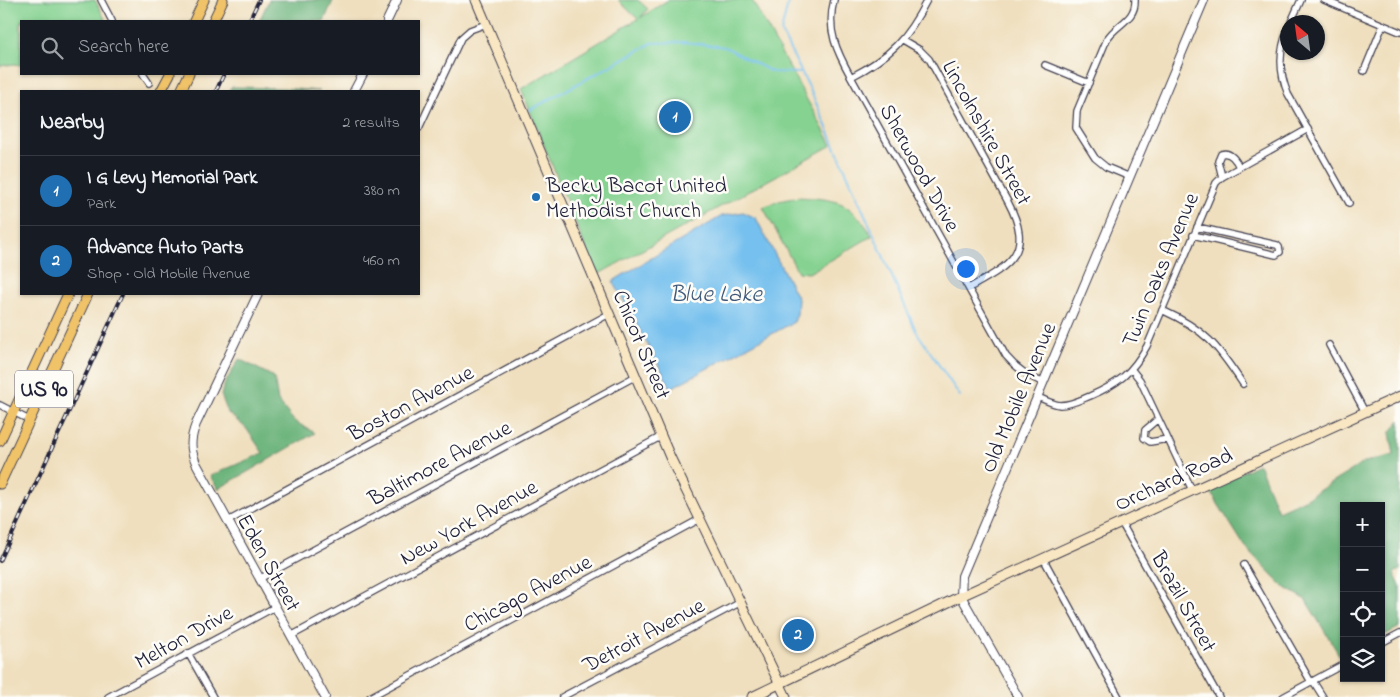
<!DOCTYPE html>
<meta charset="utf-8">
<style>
:root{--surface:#171b24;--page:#20242c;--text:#f1f3f6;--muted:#9ea1a6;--line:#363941;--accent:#1f6fb2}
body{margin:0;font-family:"Indie Flower",sans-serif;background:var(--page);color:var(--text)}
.controls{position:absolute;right:15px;bottom:15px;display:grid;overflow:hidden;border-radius:0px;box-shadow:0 1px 4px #0004}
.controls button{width:45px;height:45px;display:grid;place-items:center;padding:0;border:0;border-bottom:1px solid var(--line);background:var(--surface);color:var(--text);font:25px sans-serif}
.compass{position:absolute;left:1280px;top:15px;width:45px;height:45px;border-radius:50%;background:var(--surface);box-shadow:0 1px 4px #0004;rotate:331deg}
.you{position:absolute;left:965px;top:268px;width:18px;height:18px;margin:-12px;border:4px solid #fff;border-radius:50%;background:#1a73e8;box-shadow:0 0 0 8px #1a73e833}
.badge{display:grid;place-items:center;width:32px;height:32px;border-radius:50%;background:var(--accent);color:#fff;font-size:16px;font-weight:700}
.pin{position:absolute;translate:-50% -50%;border:2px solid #fff;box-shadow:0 1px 5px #0006}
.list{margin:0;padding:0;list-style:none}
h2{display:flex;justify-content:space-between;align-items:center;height:65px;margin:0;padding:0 20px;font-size:21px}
h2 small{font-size:16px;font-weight:400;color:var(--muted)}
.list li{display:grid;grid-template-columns:32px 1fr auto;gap:15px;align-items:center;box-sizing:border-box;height:70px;padding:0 20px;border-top:1px solid var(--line)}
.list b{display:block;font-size:19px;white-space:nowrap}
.list p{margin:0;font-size:16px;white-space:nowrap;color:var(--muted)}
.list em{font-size:16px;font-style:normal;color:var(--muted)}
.icon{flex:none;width:28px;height:28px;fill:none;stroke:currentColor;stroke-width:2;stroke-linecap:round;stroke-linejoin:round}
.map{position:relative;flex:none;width:1400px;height:697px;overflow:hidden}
.search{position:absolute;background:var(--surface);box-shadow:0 1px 4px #0004;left:20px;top:20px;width:400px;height:55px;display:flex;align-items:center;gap:12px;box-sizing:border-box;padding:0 18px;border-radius:0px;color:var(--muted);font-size:19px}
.panel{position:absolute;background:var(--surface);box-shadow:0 1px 4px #0004;left:20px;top:90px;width:400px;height:205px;border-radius:0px}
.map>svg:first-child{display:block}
.green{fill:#85d291;stroke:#547a66}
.forest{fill:#6cb47b;stroke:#476b5b}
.water{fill:#74c0ee;stroke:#4b7194}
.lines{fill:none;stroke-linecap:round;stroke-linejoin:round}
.stream{stroke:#74c0ee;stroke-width:2}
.minor-casing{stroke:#413e4f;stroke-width:8}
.tertiary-casing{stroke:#413e4f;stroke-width:10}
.secondary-casing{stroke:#413e4f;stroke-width:11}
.primary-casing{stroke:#413e4f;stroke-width:11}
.minor{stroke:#fff;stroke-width:5.5}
.tertiary{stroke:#fff;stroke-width:8}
.secondary{stroke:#f9e7c3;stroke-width:9}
.primary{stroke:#f0c369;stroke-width:9}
.rail-casing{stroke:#22223b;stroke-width:4}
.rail{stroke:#fdfcf7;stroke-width:2;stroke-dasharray:5.5;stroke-linecap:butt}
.poi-dot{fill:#1f6fb2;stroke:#fdfcf7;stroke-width:2}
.labels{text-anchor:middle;stroke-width:5;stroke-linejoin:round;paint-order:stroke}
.shield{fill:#fdfcf7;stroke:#646373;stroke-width:1}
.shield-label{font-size:21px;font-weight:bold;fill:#22223b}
.street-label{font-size:22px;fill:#22223b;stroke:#fdfcf7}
.poi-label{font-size:22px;fill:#22223b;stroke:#fdfcf7;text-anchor:start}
.water-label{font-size:24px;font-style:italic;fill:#3f597a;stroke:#fdfcf7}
</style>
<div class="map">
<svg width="1400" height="697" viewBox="0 0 1400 697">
<rect width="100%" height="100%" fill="#fdfcf7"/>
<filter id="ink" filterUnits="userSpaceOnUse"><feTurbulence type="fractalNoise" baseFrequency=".02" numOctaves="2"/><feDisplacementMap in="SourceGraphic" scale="10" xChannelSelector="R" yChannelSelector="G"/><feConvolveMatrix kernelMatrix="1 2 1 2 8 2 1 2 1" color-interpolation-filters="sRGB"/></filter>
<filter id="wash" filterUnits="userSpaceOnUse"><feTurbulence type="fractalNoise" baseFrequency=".0096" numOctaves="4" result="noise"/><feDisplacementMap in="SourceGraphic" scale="20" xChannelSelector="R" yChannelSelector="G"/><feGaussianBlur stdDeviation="1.12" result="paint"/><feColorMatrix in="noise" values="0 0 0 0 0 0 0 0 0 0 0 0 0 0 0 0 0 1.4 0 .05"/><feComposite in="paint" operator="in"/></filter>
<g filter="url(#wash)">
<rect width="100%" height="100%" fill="#efdfbe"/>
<!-- green -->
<path class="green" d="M0 0H95L106 21H21V65L14 64 0 66Z
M618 0H638L648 9 640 18 668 0H752L832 145 597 275 521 89 638 19Z
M798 197C812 198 829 198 842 204 853 209 867 226 872 236L809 273 798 272 763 207 779 201Z"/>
<!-- forest -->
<path class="forest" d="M269 0H331L333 1 324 21H259Z
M231 87 283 88 320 91H229Z
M239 359 274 377 278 401 294 421 315 433 218 489 210 476 263 453 246 428 228 413 221 395 225 383Z
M1400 420V570L1394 573 1400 586V627L1381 637V506H1344V657L1341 658 1305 599 1284 587 1245 547 1208 488 1259 464 1278 511 1307 498 1365 462 1394 455 1390 433Z"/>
<!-- water -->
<path class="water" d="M743 212 756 218 798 299 797 314 794 322 671 388 613 281 722 216Z"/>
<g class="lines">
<!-- stream -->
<path class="stream" d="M789 0 781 32 809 87 916 331 960 396
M530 110 652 43 684 42 725 47 772 72 801 73"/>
</g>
</g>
<g filter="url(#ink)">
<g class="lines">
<defs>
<path id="minor" d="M101 0 112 21
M834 0C826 30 837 52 851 77L1006 356C1017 369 1028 376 1044 383
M1324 0 1400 32
M1291 22 1301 0
M1288 30C1278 52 1279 72 1288 94L1349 203
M903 40 920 50 929 59 1008 202C1035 253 1010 265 969 288
M1045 65 1089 83
M1364 71 1383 25
M143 74 149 83
M851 77C890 57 907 39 927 0
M419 128 461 38 470 30 486 24
M1130 177 1106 167 1095 158 1076 128 1077 111 1107 39C1116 24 1136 20 1135 0
M1222 177 1218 161 1221 154C1230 151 1236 160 1239 167
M1193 235 1276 255 1280 252 1279 247 1277 245 1197 227
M1162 310C1206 330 1217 345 1243 384
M1329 345 1365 412
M1132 370 1140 380 1192 490
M1038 397C1045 400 1052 404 1060 405 1071 405 1080 400 1090 396 1118 384 1132 373 1147 346L1216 183 1222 177 1308 129
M0 405 29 420
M1158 419 1145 430 1144 438 1150 442 1168 439
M228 521 609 314
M1121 522 1219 697
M1043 558 1119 697
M1244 565 1311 682
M259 579 636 376
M291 636 662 436
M1381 643 1400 633
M188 653 213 697
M1313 681 1323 697
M108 697 275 607
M370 697 700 519
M562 697 741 602
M1283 697 1344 664"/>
<path id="tertiary" d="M387 21 397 0
M354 91 363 74
M258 294 196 424C190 439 190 449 196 463L325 697
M1018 697 961 596 962 576 1204 0"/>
<path id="secondary" d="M476 0 670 457 786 697
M752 697 961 596 1400 396"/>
<path id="primary" d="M194 21 204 0
M213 21 223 0
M161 91 170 74
M181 91 189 74
M0 441 68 294
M0 484 88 294"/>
</defs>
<!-- minor casing -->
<use href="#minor" class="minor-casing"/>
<!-- tertiary casing -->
<use href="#tertiary" class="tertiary-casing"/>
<!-- secondary casing -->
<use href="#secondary" class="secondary-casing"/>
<!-- primary casing -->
<use href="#primary" class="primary-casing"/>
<!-- minor -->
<use href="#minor" class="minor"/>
<!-- tertiary -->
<use href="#tertiary" class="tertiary"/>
<!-- secondary -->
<use href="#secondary" class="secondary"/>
<!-- primary -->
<use href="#primary" class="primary"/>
<defs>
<path id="rail" d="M249 21 259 0
M216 91 224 74
M0 561 123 294"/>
</defs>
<!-- rail casing -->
<use href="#rail" class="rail-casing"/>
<!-- rail -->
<use href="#rail" class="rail"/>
</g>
</g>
<!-- markers -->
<circle class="poi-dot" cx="536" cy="197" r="5"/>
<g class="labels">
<!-- shield labels -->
<rect class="shield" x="15" y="370.5" width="58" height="37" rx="4"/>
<g class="shield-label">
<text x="44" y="396">US 90</text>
</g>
<!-- street labels -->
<g class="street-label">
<text transform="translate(988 132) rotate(61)" y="8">Lincolnshire Street</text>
<text transform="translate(921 167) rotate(61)" y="8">Sherwood Drive</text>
<text transform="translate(1159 269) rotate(-67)" y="8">Twin Oaks Avenue</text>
<text transform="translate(643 344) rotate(67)" y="8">Chicot Street</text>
<text transform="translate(1017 397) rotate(-67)" y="8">Old Mobile Avenue</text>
<text transform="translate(410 402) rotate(-28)" y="8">Boston Avenue</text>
<text transform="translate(439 462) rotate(-28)" y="8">Baltimore Avenue</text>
<text transform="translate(1173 478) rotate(-24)" y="8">Orchard Road</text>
<text transform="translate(468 521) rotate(-29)" y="8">New York Avenue</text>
<text transform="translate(270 562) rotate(61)" y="8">Eden Street</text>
<text transform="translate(527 592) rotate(-28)" y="8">Chicago Avenue</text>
<text transform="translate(1185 601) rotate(61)" y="8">Brazil Street</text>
<text transform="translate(643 634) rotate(-28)" y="8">Detroit Avenue</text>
<text transform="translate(183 636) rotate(-29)" y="8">Melton Drive</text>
</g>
<!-- poi labels -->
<g class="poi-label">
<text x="546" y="192">Becky Bacot United<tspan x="546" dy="25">Methodist Church</tspan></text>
</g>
<!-- water labels -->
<g class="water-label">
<text x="716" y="301">Blue Lake</text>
</g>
</g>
</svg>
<div class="controls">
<button>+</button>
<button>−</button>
<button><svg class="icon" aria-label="locate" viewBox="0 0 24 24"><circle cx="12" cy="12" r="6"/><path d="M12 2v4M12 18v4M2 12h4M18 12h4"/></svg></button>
<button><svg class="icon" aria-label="layers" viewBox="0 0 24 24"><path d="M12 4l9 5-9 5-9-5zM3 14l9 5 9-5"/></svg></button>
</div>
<svg class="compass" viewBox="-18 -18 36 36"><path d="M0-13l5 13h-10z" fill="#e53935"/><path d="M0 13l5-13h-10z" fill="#9ea1a6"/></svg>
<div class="you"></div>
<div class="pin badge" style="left:675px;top:117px">1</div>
<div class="pin badge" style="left:798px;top:635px">2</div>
<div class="search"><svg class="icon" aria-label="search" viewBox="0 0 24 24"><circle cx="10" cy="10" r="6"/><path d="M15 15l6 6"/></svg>Search here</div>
<section class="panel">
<h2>Nearby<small>2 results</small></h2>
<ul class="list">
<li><span class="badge">1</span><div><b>I G Levy Memorial Park</b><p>Park</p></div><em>380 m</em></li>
<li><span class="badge">2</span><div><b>Advance Auto Parts</b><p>Shop · Old Mobile Avenue</p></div><em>460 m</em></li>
</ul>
</section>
</div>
